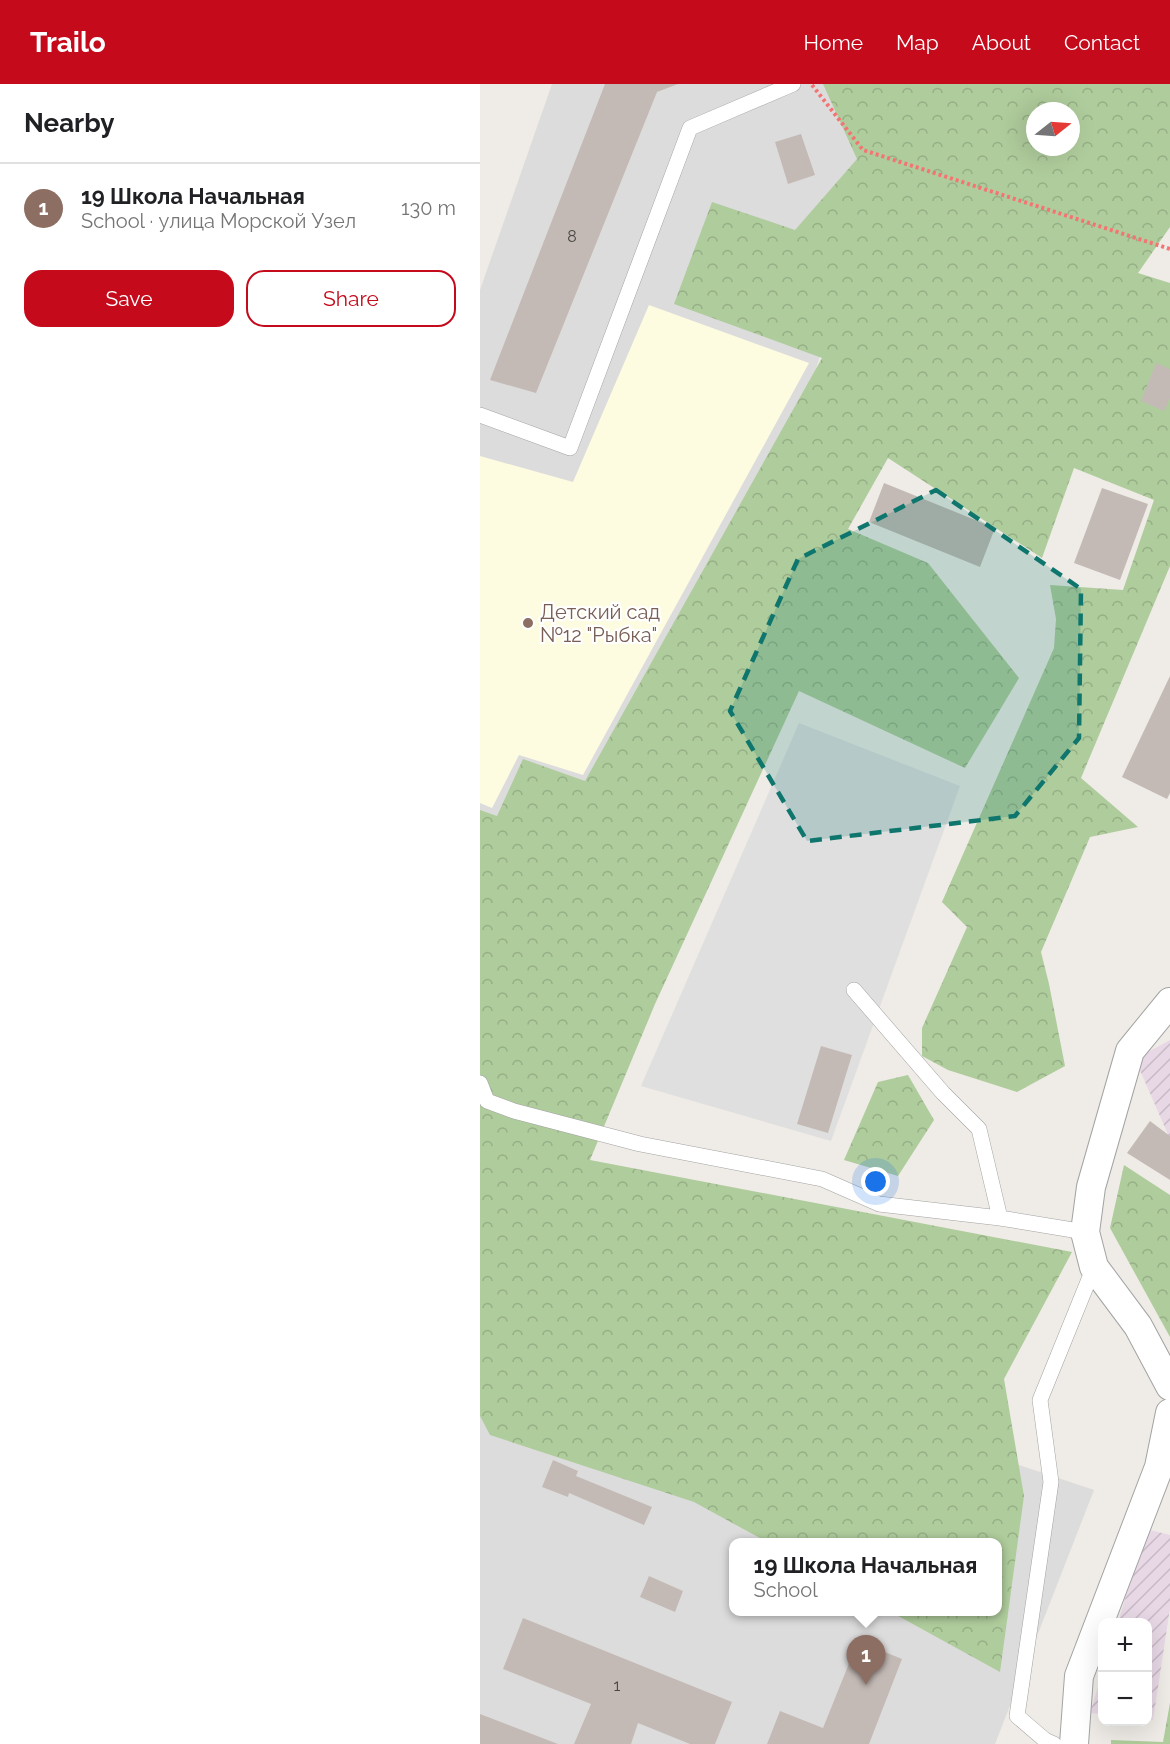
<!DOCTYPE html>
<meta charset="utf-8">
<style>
:root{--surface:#fff;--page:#f2f2f2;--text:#202124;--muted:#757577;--line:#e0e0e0;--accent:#c40a1b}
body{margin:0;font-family:Raleway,sans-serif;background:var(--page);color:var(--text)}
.controls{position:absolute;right:18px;bottom:18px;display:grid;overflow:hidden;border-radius:12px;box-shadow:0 6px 24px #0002}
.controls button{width:54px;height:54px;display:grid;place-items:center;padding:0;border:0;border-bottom:2px solid var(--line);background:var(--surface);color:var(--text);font:30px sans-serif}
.compass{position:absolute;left:546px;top:18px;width:54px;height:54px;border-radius:50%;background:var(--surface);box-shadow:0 6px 24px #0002;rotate:73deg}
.you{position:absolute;left:396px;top:1098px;width:21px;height:21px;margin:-15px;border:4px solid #fff;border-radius:50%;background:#1a73e8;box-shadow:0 0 0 9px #1a73e833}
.badge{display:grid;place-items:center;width:39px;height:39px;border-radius:50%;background:var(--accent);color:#fff;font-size:20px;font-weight:700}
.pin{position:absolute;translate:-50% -50px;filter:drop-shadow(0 2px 3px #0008)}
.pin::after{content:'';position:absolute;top:32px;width:21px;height:18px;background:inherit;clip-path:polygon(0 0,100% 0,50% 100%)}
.popup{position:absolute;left:249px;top:1454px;width:273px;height:78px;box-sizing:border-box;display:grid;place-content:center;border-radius:12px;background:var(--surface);filter:drop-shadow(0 2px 4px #0005);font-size:20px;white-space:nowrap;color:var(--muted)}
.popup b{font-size:22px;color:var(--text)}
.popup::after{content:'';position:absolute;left:50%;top:100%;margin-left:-12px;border:12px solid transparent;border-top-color:var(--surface)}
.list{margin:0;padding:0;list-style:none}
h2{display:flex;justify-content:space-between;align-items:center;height:78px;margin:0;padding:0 24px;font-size:26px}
h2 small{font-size:20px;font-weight:400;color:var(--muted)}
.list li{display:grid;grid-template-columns:39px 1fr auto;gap:18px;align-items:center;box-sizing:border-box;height:90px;padding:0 24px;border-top:2px solid var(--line)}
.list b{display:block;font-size:22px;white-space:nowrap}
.list p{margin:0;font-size:20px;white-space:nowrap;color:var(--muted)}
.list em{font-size:20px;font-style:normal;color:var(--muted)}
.actions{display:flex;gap:12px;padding:18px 24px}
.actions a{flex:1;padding:14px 0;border:2px solid var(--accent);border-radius:18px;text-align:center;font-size:21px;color:var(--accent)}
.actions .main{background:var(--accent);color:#fff}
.map{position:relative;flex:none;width:690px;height:1660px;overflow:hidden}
header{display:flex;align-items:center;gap:36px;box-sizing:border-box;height:84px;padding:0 30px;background:var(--accent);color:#fff}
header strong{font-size:28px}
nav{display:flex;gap:33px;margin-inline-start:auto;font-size:21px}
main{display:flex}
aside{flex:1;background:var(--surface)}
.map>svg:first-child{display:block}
.residential{fill:#dddcdc;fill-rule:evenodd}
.industrial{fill:url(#industrial-furrows)}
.education{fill:#fdfbe0}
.forest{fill:url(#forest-crowns);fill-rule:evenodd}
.parking{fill:#dfdfdf}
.building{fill:#c4bab5}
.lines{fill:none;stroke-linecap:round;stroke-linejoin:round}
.service-casing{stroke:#a3a3a3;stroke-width:16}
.minor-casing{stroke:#a3a3a3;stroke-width:30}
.path{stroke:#f37472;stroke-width:4;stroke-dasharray:3 3;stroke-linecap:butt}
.service{stroke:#fff;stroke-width:15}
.minor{stroke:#fff;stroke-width:28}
.marked{fill:#0f766e;fill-opacity:0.2;stroke:#0f766e;stroke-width:4.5;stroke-dasharray:12 8;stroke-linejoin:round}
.education-dot{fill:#8d6e63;stroke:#fff;stroke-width:2}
.labels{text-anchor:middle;stroke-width:4.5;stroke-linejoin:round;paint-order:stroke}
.number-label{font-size:16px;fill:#484644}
.education-label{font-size:20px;fill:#785e54;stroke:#fff;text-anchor:start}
</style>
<header>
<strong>Trailo</strong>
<nav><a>Home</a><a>Map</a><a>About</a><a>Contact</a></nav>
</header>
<main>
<aside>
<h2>Nearby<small></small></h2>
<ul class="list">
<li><span class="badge" style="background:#8d6e63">1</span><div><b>19 Школа Начальная</b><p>School · улица Морской Узел</p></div><em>130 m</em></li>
</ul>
<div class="actions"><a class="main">Save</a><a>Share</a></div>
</aside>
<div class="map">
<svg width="690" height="1660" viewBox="0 0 690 1660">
<defs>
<pattern id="industrial-furrows" width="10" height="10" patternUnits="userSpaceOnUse" patternTransform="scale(1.5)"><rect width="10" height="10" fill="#e8d8e6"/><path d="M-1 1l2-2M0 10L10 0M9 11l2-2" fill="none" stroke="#c7b9c5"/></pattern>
<pattern id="forest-crowns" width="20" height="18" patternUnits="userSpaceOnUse" patternTransform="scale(1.5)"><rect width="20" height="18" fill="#afcc9c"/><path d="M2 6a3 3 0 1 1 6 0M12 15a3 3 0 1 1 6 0" fill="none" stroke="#96af86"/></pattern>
</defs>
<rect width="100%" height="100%" fill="#efebe6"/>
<!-- residential -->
<path class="residential" d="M72 0H425L427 4 35 1213 614 1406 515 1660H0V206ZM254 1458H518V1528H254Z"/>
<!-- industrial -->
<path class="industrial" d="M690 956V1055L655 975Z
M666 1445 690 1451V1524L673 1636 668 1635V1538H638Z
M622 1590V1630L610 1629Z"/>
<!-- education -->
<path class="education" d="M169 221 329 279 103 691 39 671 12 724 0 719V372L93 398Z"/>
<!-- forest -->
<path class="forest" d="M343 0H690V143L658 189 690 199V482L601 694 658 743 610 753 561 868 569 900 585 982 537 1008 468 986 442 972V944L487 843 462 818 574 564 576 535 570 501 643 506 674 416 594 384 562 474 408 374 368 445 448 479 539 594 485 684 319 607 175 920 110 1076 592 1168 524 1295 544 1412 520 1588 411 1528H518V1458H287L214 1418 10 1351 0 1332V726L17 732 43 675 105 697 342 274 194 220 232 118 315 146 377 75ZM555 27H591V63H555Z
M428 991 454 1036 418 1092 364 1076 398 998Z
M644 1081 690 1111V1253L630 1144Z
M690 1619V1660H631V1656L683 1658Z"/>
<!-- parking -->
<path class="parking" d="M319 639 480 702 351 1057 161 1002Z"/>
<!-- building -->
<path class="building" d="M125 0H198L177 8 56 309 10 296Z
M321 50 335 91 308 100 295 58Z
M676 279 690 285V314L684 327 661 317Z
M404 399 515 444 500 483 389 438Z
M622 404 668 420 640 496 594 479Z
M690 592V709L687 715 642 693Z
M341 962 372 971 348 1049 317 1040Z
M670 1037 690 1052V1096L647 1069Z
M73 1376 98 1387 96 1392 172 1423 164 1441 89 1409 88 1413 62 1403Z
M169 1492 203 1507 195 1528 160 1513Z
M43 1534 252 1618 235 1660H210L158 1639 151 1660H94L111 1620 23 1585Z
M378 1557 422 1575 389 1660H287L300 1627 343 1644Z
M0 1630 78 1660H0Z"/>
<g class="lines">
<defs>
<path id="service" d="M0 331 90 364 210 44 313 0
M374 906 463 1009 499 1045 520 1134 605 1148
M0 999 7 1017 34 1027 160 1060 342 1095 399 1120 520 1134
M574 1660 565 1656 537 1632 571 1398 560 1316 614 1183"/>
<path id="minor" d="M690 918 650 967 611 1103 605 1148 614 1183 658 1242 690 1302
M594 1660 599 1592 679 1383 690 1329"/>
</defs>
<!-- service casing -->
<use href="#service" class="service-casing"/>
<!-- minor casing -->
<use href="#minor" class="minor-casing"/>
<!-- path -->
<path class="path" d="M332 1 383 66 690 165"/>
<!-- service -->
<use href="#service" class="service"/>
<!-- minor -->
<use href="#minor" class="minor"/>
</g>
<!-- marked area -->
<path class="marked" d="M456 406 601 505 599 654 535 732 327 757 250 627 318 475Z"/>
<!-- markers -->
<circle class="education-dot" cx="48" cy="539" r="6"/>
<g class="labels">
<!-- number labels -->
<g class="number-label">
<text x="92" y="158">8</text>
<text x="137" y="1607">1</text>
</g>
<!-- education labels -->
<g class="education-label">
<text x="60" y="535">Детский сад<tspan x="60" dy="23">№12 "Рыбка"</tspan></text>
</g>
</g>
</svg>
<div class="controls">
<button>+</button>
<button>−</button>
</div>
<svg class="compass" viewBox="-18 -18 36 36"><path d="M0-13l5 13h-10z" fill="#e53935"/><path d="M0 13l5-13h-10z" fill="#757577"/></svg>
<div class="you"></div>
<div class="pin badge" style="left:386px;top:1601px;background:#8d6e63">1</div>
<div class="popup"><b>19 Школа Начальная</b>School</div>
</div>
</main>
